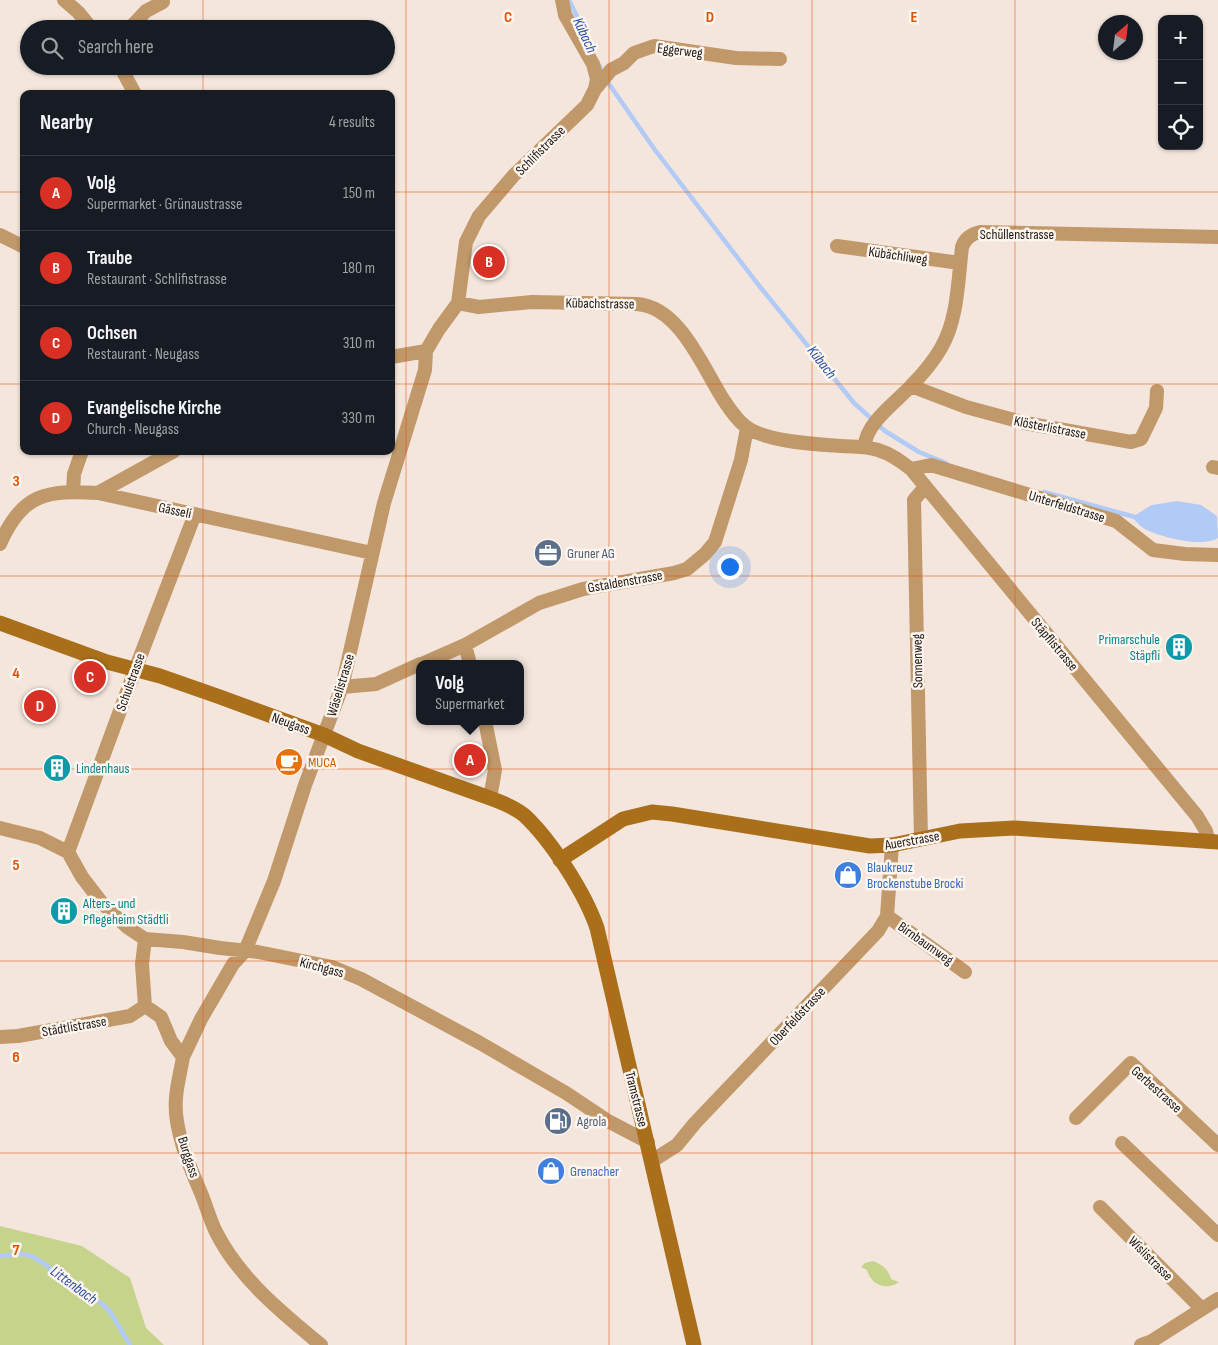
<!DOCTYPE html>
<meta charset="utf-8">
<style>
:root{--surface:#171b24;--page:#20242c;--text:#f1f3f6;--muted:#9ea1a6;--line:#363941;--accent:#d93025}
body{margin:0;font-family:"Sofia Sans Condensed",sans-serif;background:var(--page);color:var(--text)}
.controls{position:absolute;right:15px;top:15px;display:grid;overflow:hidden;border-radius:10px;box-shadow:0 1px 4px #0004}
.controls button{width:45px;height:45px;display:grid;place-items:center;padding:0;border:0;border-bottom:1px solid var(--line);background:var(--surface);color:var(--text);font:25px sans-serif}
.compass{position:absolute;left:1098px;top:15px;width:45px;height:45px;border-radius:50%;background:var(--surface);box-shadow:0 1px 4px #0004;rotate:28deg}
.you{position:absolute;left:729px;top:566px;width:18px;height:18px;margin:-12px;border:4px solid #fff;border-radius:50%;background:#1a73e8;box-shadow:0 0 0 8px #1a73e833}
.badge{display:grid;place-items:center;width:32px;height:32px;border-radius:50%;background:var(--accent);color:#fff;font-size:16px;font-weight:700}
.pin{position:absolute;translate:-50% -50%;border:2px solid #fff;box-shadow:0 1px 5px #0006}
.popup{position:absolute;left:416px;top:660px;width:108px;height:65px;box-sizing:border-box;display:grid;place-content:center;border-radius:10px;background:var(--surface);filter:drop-shadow(0 1px 4px #0005);font-size:16px;white-space:nowrap;color:var(--muted)}
.popup b{font-size:19px;color:var(--text)}
.popup::after{content:'';position:absolute;left:50%;top:100%;margin-left:-10px;border:10px solid transparent;border-top-color:var(--surface)}
.list{margin:0;padding:0;list-style:none}
h2{display:flex;justify-content:space-between;align-items:center;height:65px;margin:0;padding:0 20px;font-size:21px}
h2 small{font-size:16px;font-weight:400;color:var(--muted)}
.list li{display:grid;grid-template-columns:32px 1fr auto;gap:15px;align-items:center;box-sizing:border-box;height:75px;padding:0 20px;border-top:1px solid var(--line)}
.list b{display:block;font-size:19px;white-space:nowrap}
.list p{margin:0;font-size:16px;white-space:nowrap;color:var(--muted)}
.list em{font-size:16px;font-style:normal;color:var(--muted)}
.icon{flex:none;width:28px;height:28px;fill:none;stroke:currentColor;stroke-width:2;stroke-linecap:round;stroke-linejoin:round}
.map{position:relative;flex:none;width:1218px;height:1345px;overflow:hidden}
.search{position:absolute;background:var(--surface);box-shadow:0 1px 4px #0004;left:20px;top:20px;width:375px;height:55px;display:flex;align-items:center;gap:12px;box-sizing:border-box;padding:0 18px;border-radius:28px;color:var(--muted);font-size:19px}
.panel{position:absolute;background:var(--surface);box-shadow:0 1px 4px #0004;left:20px;top:90px;width:375px;height:365px;border-radius:10px}
.map>svg:first-child{display:block}
.green{fill:#c5d38b}
.water{fill:#b1caf6}
.lines{fill:none;stroke-linecap:round;stroke-linejoin:round}
.stream{stroke:#b1caf6;stroke-width:4.5}
.street{stroke:#c0986a;stroke-width:14}
.secondary{stroke:#a96f1a;stroke-width:15}
.grid{fill:none;stroke:#de560c;stroke-width:1;stroke-opacity:0.55}
.labels{text-anchor:middle;stroke-width:5;stroke-linejoin:round;paint-order:stroke}
.street-label{font-size:14px;fill:#1c1714;stroke:#fdf5ee}
.service-label{font-size:14px;fill:#4e5e75;stroke:#fdf5ee;text-anchor:start}
.culture-label{font-size:14px;fill:#0d838f;stroke:#fdf5ee;text-anchor:start}
.food-label{font-size:14px;fill:#c56008;stroke:#fdf5ee;text-anchor:start}
.shop-label{font-size:14px;fill:#366cbe;stroke:#fdf5ee;text-anchor:start}
.water-label{font-size:15px;font-style:italic;fill:#2852a6;stroke:#fdf5ee}
.grid-label{font-size:16px;text-anchor:middle;font-weight:bold;fill:#de560c;stroke:#fdf5ee;stroke-width:5;stroke-linejoin:round;paint-order:stroke}
</style>
<div class="map">
<svg width="1218" height="1345" viewBox="0 0 1218 1345">
<rect width="100%" height="100%" fill="#f4e6dc"/>
<!-- green -->
<path class="green" d="M0 1226 82 1246 130 1278 146 1328 164 1345H0Z
M873 1261C883 1265 888 1269 891 1279L899 1282C886 1291 871 1285 867 1270L861 1267 865 1263Z"/>
<!-- water -->
<path class="water" d="M1177 501 1201 505 1217 516 1218 538C1202 548 1159 537 1143 528 1139 525 1135 520 1132 517L1152 505Z"/>
<g class="lines">
<!-- stream -->
<path class="stream" d="M569 0 592 48
M599 65 609 84 655 150 757 283 854 403 885 431 919 452 946 463
M1044 492 1135 517
M0 1256 22 1254 32 1256 46 1265 68 1283 98 1301 109 1310 130 1345"/>
<!-- street -->
<path class="street" d="M64 0 78 12 92 29
M129 29 146 11 163 2
M120 66 135 94
M596 88 611 70 624 63 634 53 654 46 736 58 780 59
M0 235 24 247
M837 246 960 263
M458 303 466 242 479 216 514 175 587 105 595 89 597 79 593 64 565 15 562 0
M391 357 426 351 439 329 458 303 479 307 532 302 637 304C680 307 703 368 723 399 729 408 736 419 745 426 766 442 814 444 841 446 854 447 866 446 878 450 891 454 900 461 911 469L1197 816 1206 831 1209 842
M911 386 966 407 1025 423 1131 442 1141 439 1156 408 1157 391
M865 446C865 424 896 402 910 387 921 376 933 362 941 348 958 319 958 280 962 247 965 238 971 234 980 232L1218 237
M1213 467 1218 468
M911 469 931 465 1116 521 1153 550 1185 554 1218 555
M73 492 74 474 82 451
M98 493 174 451
M0 544C22 493 47 490 98 493L372 553
M465 645 470 664
M422 664 465 645 539 603 583 589 674 573 687 569 705 554 715 542 741 460 747 428
M342 687 376 684 420 664
M485 721 495 770 490 798
M0 828 40 838 68 852 82 877 102 903 127 927 145 939 183 942 220 948 258 952 332 967 361 979 480 1043 566 1093 608 1121 648 1142
M921 839 914 500 925 487
M68 852 135 670 195 514
M887 916 965 972
M145 939 142 964 145 1006 161 1017 171 1041 183 1057C181 1070 177 1084 176 1098 173 1128 189 1165 201 1193 206 1205 210 1220 216 1232 239 1278 282 1313 321 1345
M0 1037 18 1036 130 1016 145 1006
M183 1057 201 1019 233 964 245 951 274 881 305 785 342 687 384 503 425 370 426 351
M1076 1118 1131 1063 1218 1145
M1122 1143 1218 1235
M652 1161 677 1145 695 1123 878 931 887 916 892 845
M1100 1207 1202 1309
M1141 1345 1152 1341 1218 1299"/>
<!-- secondary -->
<path class="secondary" d="M0 623 107 662 160 676 220 697 324 735 358 751 490 798C501 802 514 807 524 815 551 840 585 893 597 928L694 1345
M560 860 623 819 652 812 672 814 870 846 892 845 960 831 1014 828 1218 842"/>
</g>
<!-- grid -->
<path class="grid" d="M203 0V29M406 0V1345M609 0V1345M812 0V1345M1015 0V1345M203 66V94M0 192H24M391 192H1218M0 384H24M391 384H1218M203 451V1345M0 576H1218M0 769H1218M0 961H1218M0 1153H1218"/>
<!-- icons -->
<defs>
<symbol id="office-disc" viewBox="-11 -11 22 22"><circle r="9.5" fill="#5c6f8a" stroke="#fdf5ee"/><path d="M-6-3h4V-5.5h4V-3h4V5H-6ZM-1-4.5V-3h2v-1.5ZM-6 0V1H6V0Z" fill="#fff"/></symbol>
<symbol id="building-disc" viewBox="-11 -11 22 22"><circle r="9.5" fill="#0f9aa8" stroke="#fdf5ee"/><path d="M-4-6H4V6H1V3H-1V6H-4ZM-2.5-4.3h1.7v1.8h-1.7ZM.8-4.3h1.7v1.8H.8ZM-2.5-1h1.7V.8h-1.7ZM.8-1h1.7V.8H.8Z" fill="#fff"/></symbol>
<symbol id="cafe-disc" viewBox="-11 -11 22 22"><circle r="9.5" fill="#e8710a" stroke="#fdf5ee"/><path d="M-5.5-4.5H6V0H3Q3 3.5 0 3.5H-2.5Q-5.5 3.5-5.5 0ZM3-3.2v2h1.7v-2ZM-6 4.5H4V6H-6Z" fill="#fff"/></symbol>
<symbol id="shop-disc" viewBox="-11 -11 22 22"><circle r="9.5" fill="#3f7fe0" stroke="#fdf5ee"/><path d="M-5-2.5h2.3a2.7 3.5 0 0 1 5.4 0H5L5.5 6h-11ZM-1.5-2.5h3a1.5 2.3 0 0 0-3 0Z" fill="#fff"/></symbol>
<symbol id="fuel-disc" viewBox="-11 -11 22 22"><circle r="9.5" fill="#5c6f8a" stroke="#fdf5ee"/><path d="M-5.5-6h7V0h2V4h1.3V-2.5L3-4.5l.8-.8L6-3V5H2.5V1h-1V6h-7ZM-4.2-4.7v3.2H.2V-4.7Z" fill="#fff"/></symbol>
</defs>
<g fill-rule="evenodd">
<use href="#office-disc" x="532" y="537" width="32" height="32"/>
<use href="#building-disc" x="1163" y="631" width="32" height="32"/>
<use href="#cafe-disc" x="273" y="746" width="32" height="32"/>
<use href="#building-disc" x="41" y="752" width="32" height="32"/>
<use href="#shop-disc" x="832" y="859" width="32" height="32"/>
<use href="#building-disc" x="48" y="895" width="32" height="32"/>
<use href="#fuel-disc" x="542" y="1105" width="32" height="32"/>
<use href="#shop-disc" x="535" y="1155" width="32" height="32"/>
</g>
<g class="labels">
<!-- street labels -->
<g class="street-label">
<text transform="translate(680 50) rotate(7)" y="5">Eggerweg</text>
<text transform="translate(540 150) rotate(-45)" y="5">Schlifistrasse</text>
<text x="1017" y="239">Schüllenstrasse</text>
<text transform="translate(898 255) rotate(8)" y="5">Kübächliweg</text>
<text transform="translate(600 303) rotate(1)" y="5">Kübachstrasse</text>
<text transform="translate(1050 427) rotate(11)" y="5">Klösterlistrasse</text>
<text transform="translate(1067 506) rotate(17)" y="5">Unterfeldstrasse</text>
<text transform="translate(175 510) rotate(12)" y="5">Gässeli</text>
<text transform="translate(625 581) rotate(-10)" y="5">Gstaldenstrasse</text>
<text transform="translate(1055 644) rotate(50)" y="5">Stäpflistrasse</text>
<text transform="translate(917 661) rotate(-91)" y="5">Sonnenweg</text>
<text transform="translate(130 682) rotate(-70)" y="5">Schulstrasse</text>
<text transform="translate(340 685) rotate(-73)" y="5">Wäselistrasse</text>
<text transform="translate(291 723) rotate(20)" y="5">Neugass</text>
<text transform="translate(912 840) rotate(-10)" y="5">Auerstrasse</text>
<text transform="translate(926 943) rotate(35)" y="5">Birnbaumweg</text>
<text transform="translate(322 967) rotate(15)" y="5">Kirchgass</text>
<text transform="translate(797 1016) rotate(-47)" y="5">Oberfeldstrasse</text>
<text transform="translate(74 1026) rotate(-10)" y="5">Städtlistrasse</text>
<text transform="translate(1157 1089) rotate(42)" y="5">Gerbestrasse</text>
<text transform="translate(637 1099) rotate(76)" y="5">Tramstrasse</text>
<text transform="translate(189 1157) rotate(72)" y="5">Burggass</text>
<text transform="translate(1151 1258) rotate(45)" y="5">Wislistrasse</text>
</g>
<!-- service labels -->
<g class="service-label">
<text x="567" y="558">Gruner AG</text>
<text x="577" y="1126">Agrola</text>
</g>
<!-- culture labels -->
<g class="culture-label">
<text x="1160" y="644" text-anchor="end">Primarschule<tspan x="1160" dy="16">Stäpfli</tspan></text>
<text x="76" y="773">Lindenhaus</text>
<text x="83" y="908">Alters- und<tspan x="83" dy="16">Pflegeheim Städtli</tspan></text>
</g>
<!-- food labels -->
<g class="food-label">
<text x="308" y="767">MUCA</text>
</g>
<!-- shop labels -->
<g class="shop-label">
<text x="867" y="872">Blaukreuz<tspan x="867" dy="16">Brockenstube Brocki</tspan></text>
<text x="570" y="1176">Grenacher</text>
</g>
<!-- water labels -->
<g class="water-label">
<text transform="translate(585 35) rotate(65)" y="5">Kübach</text>
<text transform="translate(822 362) rotate(52)" y="5">Kübach</text>
<text transform="translate(74 1285) rotate(36)" y="5">Littenbach</text>
</g>
</g>
<g class="grid-label">
<text x="508" y="22">C</text>
<text x="710" y="22">D</text>
<text x="914" y="22">E</text>
<text x="16" y="486">3</text>
<text x="16" y="678">4</text>
<text x="16" y="870">5</text>
<text x="16" y="1062">6</text>
<text x="16" y="1255">7</text>
</g>
</svg>
<div class="controls">
<button>+</button>
<button>−</button>
<button><svg class="icon" aria-label="locate" viewBox="0 0 24 24"><circle cx="12" cy="12" r="6"/><path d="M12 2v4M12 18v4M2 12h4M18 12h4"/></svg></button>
</div>
<svg class="compass" viewBox="-18 -18 36 36"><path d="M0-13l5 13h-10z" fill="#e53935"/><path d="M0 13l5-13h-10z" fill="#9ea1a6"/></svg>
<div class="you"></div>
<div class="pin badge" style="left:470px;top:760px">A</div>
<div class="popup"><b>Volg</b>Supermarket</div>
<div class="pin badge" style="left:489px;top:262px">B</div>
<div class="pin badge" style="left:90px;top:677px">C</div>
<div class="pin badge" style="left:40px;top:706px">D</div>
<div class="search"><svg class="icon" aria-label="search" viewBox="0 0 24 24"><circle cx="10" cy="10" r="6"/><path d="M15 15l6 6"/></svg>Search here</div>
<section class="panel">
<h2>Nearby<small>4 results</small></h2>
<ul class="list">
<li><span class="badge">A</span><div><b>Volg</b><p>Supermarket · Grünaustrasse</p></div><em>150 m</em></li>
<li><span class="badge">B</span><div><b>Traube</b><p>Restaurant · Schlifistrasse</p></div><em>180 m</em></li>
<li><span class="badge">C</span><div><b>Ochsen</b><p>Restaurant · Neugass</p></div><em>310 m</em></li>
<li><span class="badge">D</span><div><b>Evangelische Kirche</b><p>Church · Neugass</p></div><em>330 m</em></li>
</ul>
</section>
</div>
